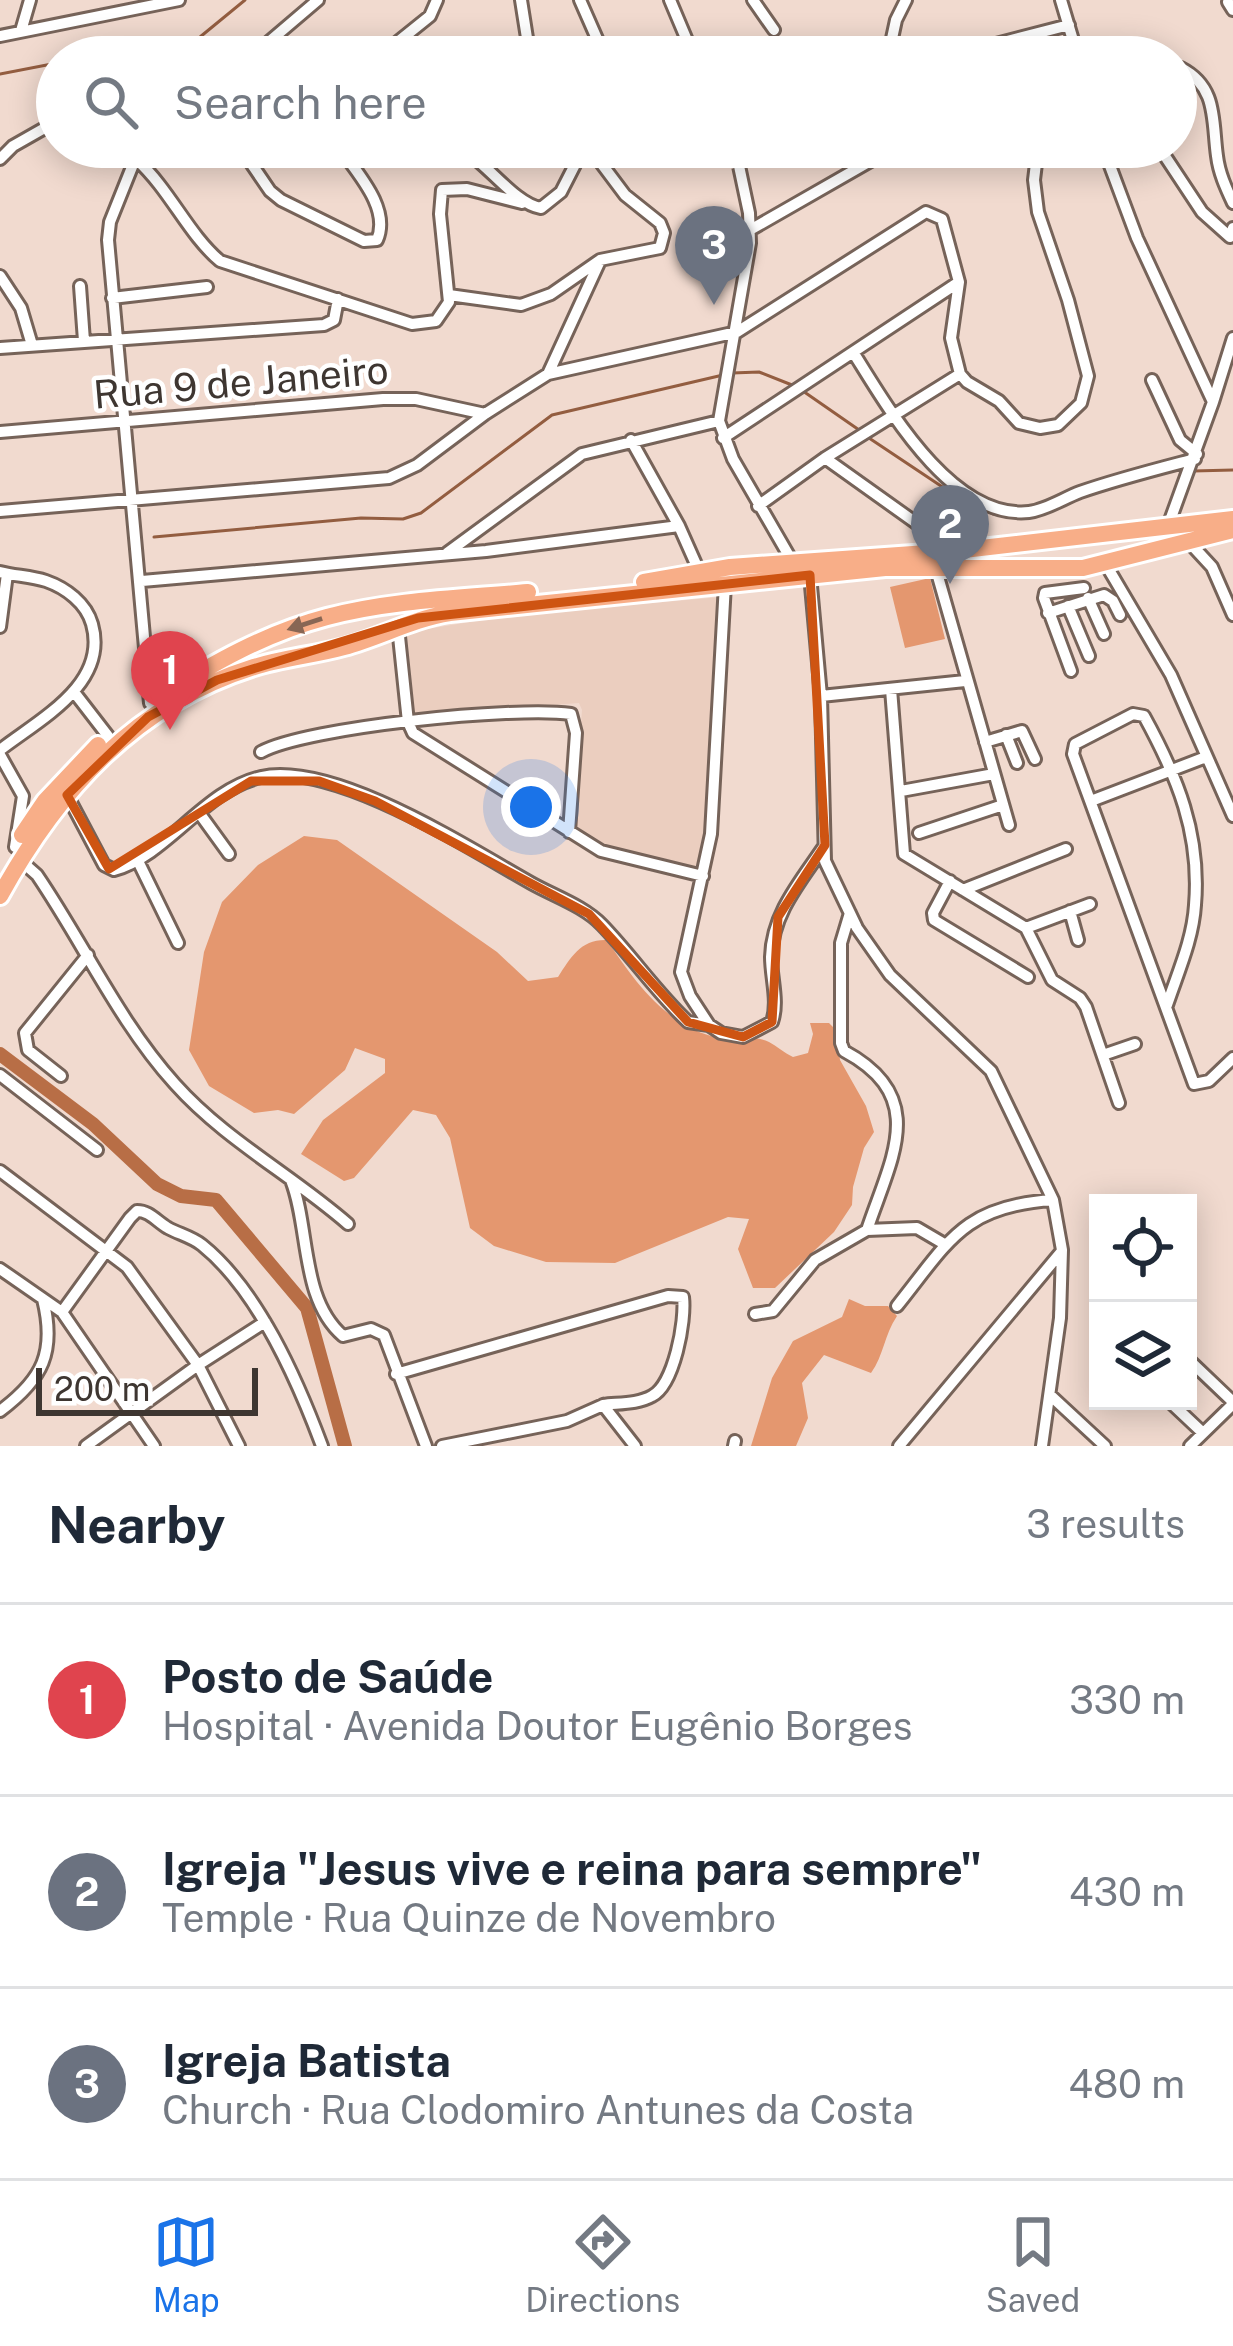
<!DOCTYPE html>
<meta charset="utf-8">
<style>
:root{--surface:#fff;--page:#f6f6f7;--text:#1f2937;--muted:#747a83;--line:#e0e1e3;--accent:#1a73e8}
body{margin:0;font-family:"Public Sans",sans-serif;background:var(--page);color:var(--text)}
.controls{position:absolute;right:36px;bottom:36px;display:grid;overflow:hidden;border-radius:0px;box-shadow:0 6px 30px #0003}
.controls button{width:108px;height:108px;display:grid;place-items:center;padding:0;border:0;border-bottom:3px solid var(--line);background:var(--surface);color:var(--text);font:60px sans-serif}
.scale{position:absolute;left:36px;bottom:30px;width:222px;box-sizing:border-box;padding-left:12px;border:6px solid #3e3631;border-top:0;font-size:33px;line-height:42px;white-space:nowrap;color:#3e3631;-webkit-text-stroke:9px #fff;paint-order:stroke}
.you{position:absolute;left:531px;top:807px;width:42px;height:42px;margin:-30px;border:9px solid #fff;border-radius:50%;background:#1a73e8;box-shadow:0 0 0 18px #1a73e833}
.badge{display:grid;place-items:center;width:78px;height:78px;border-radius:50%;background:var(--accent);color:#fff;font-size:39px;font-weight:700}
.pin{position:absolute;translate:-50% -99px;filter:drop-shadow(0 3px 6px #0008)}
.pin::after{content:'';position:absolute;top:63px;width:42px;height:36px;background:inherit;clip-path:polygon(0 0,100% 0,50% 100%)}
.list{margin:0;padding:0;list-style:none}
h2{display:flex;justify-content:space-between;align-items:center;height:156px;margin:0;padding:0 48px;font-size:51px}
h2 small{font-size:39px;font-weight:400;color:var(--muted)}
.list li{display:grid;grid-template-columns:78px 1fr auto;gap:36px;align-items:center;box-sizing:border-box;height:192px;padding:0 48px;border-top:3px solid var(--line)}
.list b{display:block;font-size:45px;white-space:nowrap}
.list p{margin:0;font-size:39px;white-space:nowrap;color:var(--muted)}
.list em{font-size:39px;font-style:normal;color:var(--muted)}
.icon{flex:none;width:66px;height:66px;fill:none;stroke:currentColor;stroke-width:2;stroke-linecap:round;stroke-linejoin:round}
.map{position:relative;flex:none;width:1233px;height:1446px;overflow:hidden}
.search{position:absolute;background:var(--surface);box-shadow:0 6px 30px #0003;left:36px;right:36px;top:36px;height:132px;display:flex;align-items:center;gap:30px;box-sizing:border-box;padding:0 42px;border-radius:66px;color:var(--muted);font-size:45px}
.sheet{height:732px;background:var(--surface)}
nav{display:flex;justify-content:space-around;align-items:center;box-sizing:border-box;height:168px;border-top:3px solid var(--line);background:var(--surface);font-size:33px;color:var(--muted)}
nav a{display:grid;justify-items:center;gap:6px}
nav .on{color:var(--accent)}
.map>svg:first-child{display:block}
.built{fill:#ebcebf}
.green{fill:#e4976f}
.lines{fill:none;stroke-linecap:round;stroke-linejoin:round}
.stream{stroke:#935d40;stroke-width:3}
.river{stroke:#b86e46;stroke-width:14}
.minor-casing{stroke:#766359;stroke-width:16}
.highway-casing{stroke:#fff;stroke-width:22}
.minor{stroke:#fff;stroke-width:10}
.highway{stroke:#f8ae88;stroke-width:16}
.oneway{fill:#886654}
.marked{fill:none;stroke:#ce5412;stroke-width:9;stroke-linejoin:round}
.labels{text-anchor:middle;stroke-width:9;stroke-linejoin:round;paint-order:stroke}
.street-label{font-size:39px;fill:#3e3631;stroke:#fff}
</style>
<div class="map">
<svg width="1233" height="1446" viewBox="0 0 1233 1446">
<rect width="100%" height="100%" fill="#f1dacf"/>
<!-- built -->
<path class="built" d="M721 597 706 849 694 868 607 848 573 825 582 710 579 703 413 716 402 633 513 615Z"/>
<!-- green -->
<path class="green" d="M930 578 945 639 905 648 890 587Z
M304 836 337 840 497 952 528 981 558 977C571 957 581 939 607 940 632 978 664 1023 711 1036 729 1041 752 1034 769 1042 777 1046 784 1053 793 1057L808 1053 813 1034 810 1023H829L836 1030 840 1060 866 1106 874 1132 864 1148 853 1187 852 1205 834 1232 775 1288H753L738 1249 749 1219 728 1217 615 1263 546 1262 494 1246 470 1228 450 1138 436 1115 413 1110 354 1178 344 1181 301 1154 323 1120 385 1073V1059L355 1048 345 1070 294 1114 278 1110 254 1113 209 1086 189 1050 204 952 222 902 258 865Z
M849 1299 865 1306H888L897 1316C884 1335 884 1355 871 1373L824 1355 802 1383 808 1418 796 1446H751L772 1378 793 1341 842 1317Z"/>
<g class="lines">
<!-- stream -->
<path class="stream" d="M92 57 185 44 200 37 245 0
M0 74 57 63
M732 373 759 372 792 385
M800 389 862 432
M869 438 953 494 993 514 1023 517
M1193 471 1233 470
M1111 487 1142 478
M154 537 361 518 403 519 421 513 552 415 723 375"/>
<!-- river -->
<path class="river" d="M0 1054 93 1124 157 1184 181 1196 216 1200 307 1308 345 1446"/>
<defs>
<path id="minor" d="M521 0 530 57
M580 0 605 57
M670 0 694 57
M753 0 774 30
M1061 0 1078 57
M1228 2 1233 10
M21 31 30 0
M0 36 179 0
M251 57 318 0
M379 57 430 16 437 0
M888 57 896 20 906 0
M946 57 1069 25
M1181 68C1218 87 1212 121 1217 156 1219 173 1226 188 1233 203
M140 147 110 222 108 240 150 703
M240 147 270 191 281 200 364 241 377 240C391 208 356 172 339 147
M460 147C487 163 515 204 541 208L561 192 584 147
M689 147 739 162
M735 147 749 213 750 243 719 421 733 459 792 561
M1103 147 1137 238 1213 402 1168 526
M1159 147 1202 212 1230 237 1233 228
M0 159 13 146 57 121
M137 160C170 190 188 234 220 261L412 324 436 321 449 302 440 214 442 190 467 189 522 203
M750 230 895 147
M0 276 21 308 32 345
M80 286 84 341
M449 295 521 305 551 294 600 260 660 248 664 233 660 223 625 195 589 147
M112 298 207 287
M0 348 324 325 334 320 338 299
M853 352C887 406 951 520 1029 512 1046 510 1064 498 1080 492 1117 479 1157 469 1195 459
M548 374 599 263
M1152 380 1180 440 1197 454
M1213 402 1233 338
M0 432 383 399H416L485 414
M723 438 959 282
M631 440 679 526 699 571
M825 458 954 550
M758 506 825 458 960 374
M0 511 389 478 417 465 485 414 548 374 737 332 926 212 942 219 959 282 951 338 960 374 967 382 999 401 1019 423 1040 428 1058 425 1081 403 1088 376 1068 300 1038 212 1034 180 1038 147
M1188 541 1212 567 1233 615
M447 553 582 454 719 421
M1105 563 1171 675 1233 816
M935 566 1009 825
M0 572C15 576 31 576 46 581 66 588 86 603 92 624 109 684 40 719 0 750
M810 575 821 696 825 861 857 928 890 975 991 1071 1053 1200 1062 1250 1060 1318 1042 1446
M142 581 486 551 679 526
M725 584 711 834 681 972 690 996 709 1025 721 1033 743 1037 772 1022C779 1002 771 978 771 957 772 914 800 882 823 848
M1088 598 1104 634
M1068 606 1089 656
M1048 613 1104 595 1113 601 1120 615
M0 627 7 574
M398 627 408 722 413 733 601 851 703 876
M1071 671 1044 598 1045 593 1084 588
M891 689 904 854 1026 928 1052 980 1080 998 1086 1007 1119 1103
M74 692 108 736
M821 696 965 681
M1006 735 1017 763
M985 742 1022 731 1035 759
M261 752C307 727 516 706 571 714L576 733 569 832
M0 755 23 796 15 847
M901 791 994 774
M67 795 104 865 114 870C168 855 204 790 261 777 334 761 467 847 531 883 554 896 584 906 602 925 632 956 656 992 688 1022L709 1025
M1091 801 1206 757
M200 814 229 854
M919 833 1003 805
M137 859 178 943
M20 860 37 875C84 944 119 1022 175 1084 225 1140 292 1175 348 1224
M950 881 933 913 934 920 1028 977
M963 890 1066 849
M1070 911 1078 940
M1026 928 1090 904
M1167 1005C1178 972 1193 939 1195 905 1201 834 1177 776 1144 716L1133 714 1075 744 1073 754 1194 1084 1209 1081 1233 1058
M1103 1055 1135 1044
M0 1075 97 1150
M61 1076 28 1050 25 1033 88 955
M0 1171 127 1267 198 1365 239 1446
M291 1180C310 1228 300 1299 343 1336L371 1329 384 1335 426 1446
M867 1230 917 1228 946 1245
M0 1269 62 1312 154 1446
M897 1306C949 1241 963 1206 1053 1200
M62 1312 130 1218 137 1211C150 1211 156 1221 168 1228 179 1234 192 1237 202 1245 258 1290 297 1379 322 1446
M755 1314 773 1311 815 1260 867 1230C891 1158 930 1097 844 1051L841 1043V943L850 913
M1188 1359 1233 1402
M396 1374 668 1296 683 1297C686 1321 674 1385 652 1396 638 1404 619 1403 603 1405
M1050 1395 1105 1446
M1169 1401 1203 1433
M0 1411C43 1379 56 1352 43 1299
M86 1446 198 1365 265 1322
M442 1446 567 1421 603 1405 635 1446
M734 1446 735 1441
M899 1446 1062 1251
M1190 1446 1233 1404"/>
<path id="highway" d="M644 582 730 567 955 551 1233 519
M161 696C213 663 266 633 327 617 392 600 462 598 528 592
M22 835 45 801 98 745
M0 896C58 790 136 704 254 667 283 658 315 655 344 647 381 637 412 619 450 613L885 568H1083L1233 530"/>
</defs>
<!-- minor casing -->
<use href="#minor" class="minor-casing"/>
<!-- highway casing -->
<use href="#highway" class="highway-casing"/>
<!-- minor -->
<use href="#minor" class="minor"/>
<!-- highway -->
<use href="#highway" class="highway"/>
</g>
<!-- one-way arrows -->
<defs><path id="oneway-solid" d="M-6-.8H1V-3.2L6.5 0L1 3.2V.8H-6Z" transform="scale(3)"/></defs>
<use class="oneway" href="#oneway-solid" transform="translate(305 624) rotate(162)"/>
<!-- marked area -->
<path class="marked" d="M810 575 825 845 778 917 772 1022 743 1037 688 1022 589 914 375 801 319 781H251L109 869 67 795 148 717 217 680 418 618Z"/>
<g class="labels">
<!-- street labels -->
<g class="street-label">
<text transform="translate(241 382) rotate(-5)" y="14">Rua 9 de Janeiro</text>
</g>
</g>
</svg>
<div class="controls">
<button><svg class="icon" aria-label="locate" viewBox="0 0 24 24"><circle cx="12" cy="12" r="6"/><path d="M12 2v4M12 18v4M2 12h4M18 12h4"/></svg></button>
<button><svg class="icon" aria-label="layers" viewBox="0 0 24 24"><path d="M12 4l9 5-9 5-9-5zM3 14l9 5 9-5"/></svg></button>
</div>
<div class="scale">200 m</div>
<div class="you"></div>
<div class="pin badge" style="left:170px;top:730px;background:#e0444e">1</div>
<div class="pin badge" style="left:950px;top:584px;background:#6b7280">2</div>
<div class="pin badge" style="left:714px;top:305px;background:#6b7280">3</div>
<div class="search"><svg class="icon" aria-label="search" viewBox="0 0 24 24"><circle cx="10" cy="10" r="6"/><path d="M15 15l6 6"/></svg>Search here</div>
</div>
<section class="sheet">
<h2>Nearby<small>3 results</small></h2>
<ul class="list">
<li><span class="badge" style="background:#e0444e">1</span><div><b>Posto de Saúde</b><p>Hospital · Avenida Doutor Eugênio Borges</p></div><em>330 m</em></li>
<li><span class="badge" style="background:#6b7280">2</span><div><b>Igreja &quot;Jesus vive e reina para sempre&quot;</b><p>Temple · Rua Quinze de Novembro</p></div><em>430 m</em></li>
<li><span class="badge" style="background:#6b7280">3</span><div><b>Igreja Batista</b><p>Church · Rua Clodomiro Antunes da Costa</p></div><em>480 m</em></li>
</ul>
</section>
<nav>
<a class="on"><svg class="icon" aria-label="map" viewBox="0 0 24 24"><path d="M3 6l6-2 6 2 6-2v14l-6 2-6-2-6 2zM9 4v14M15 6v14"/></svg>Map</a>
<a><svg class="icon" aria-label="directions" viewBox="0 0 24 24"><path d="M12 3l9 9-9 9-9-9zM9 14v-3h6M13 9l2 2-2 2"/></svg>Directions</a>
<a><svg class="icon" aria-label="saved" viewBox="0 0 24 24"><path d="M7 4h10v16l-5-4-5 4z"/></svg>Saved</a>
</nav>
